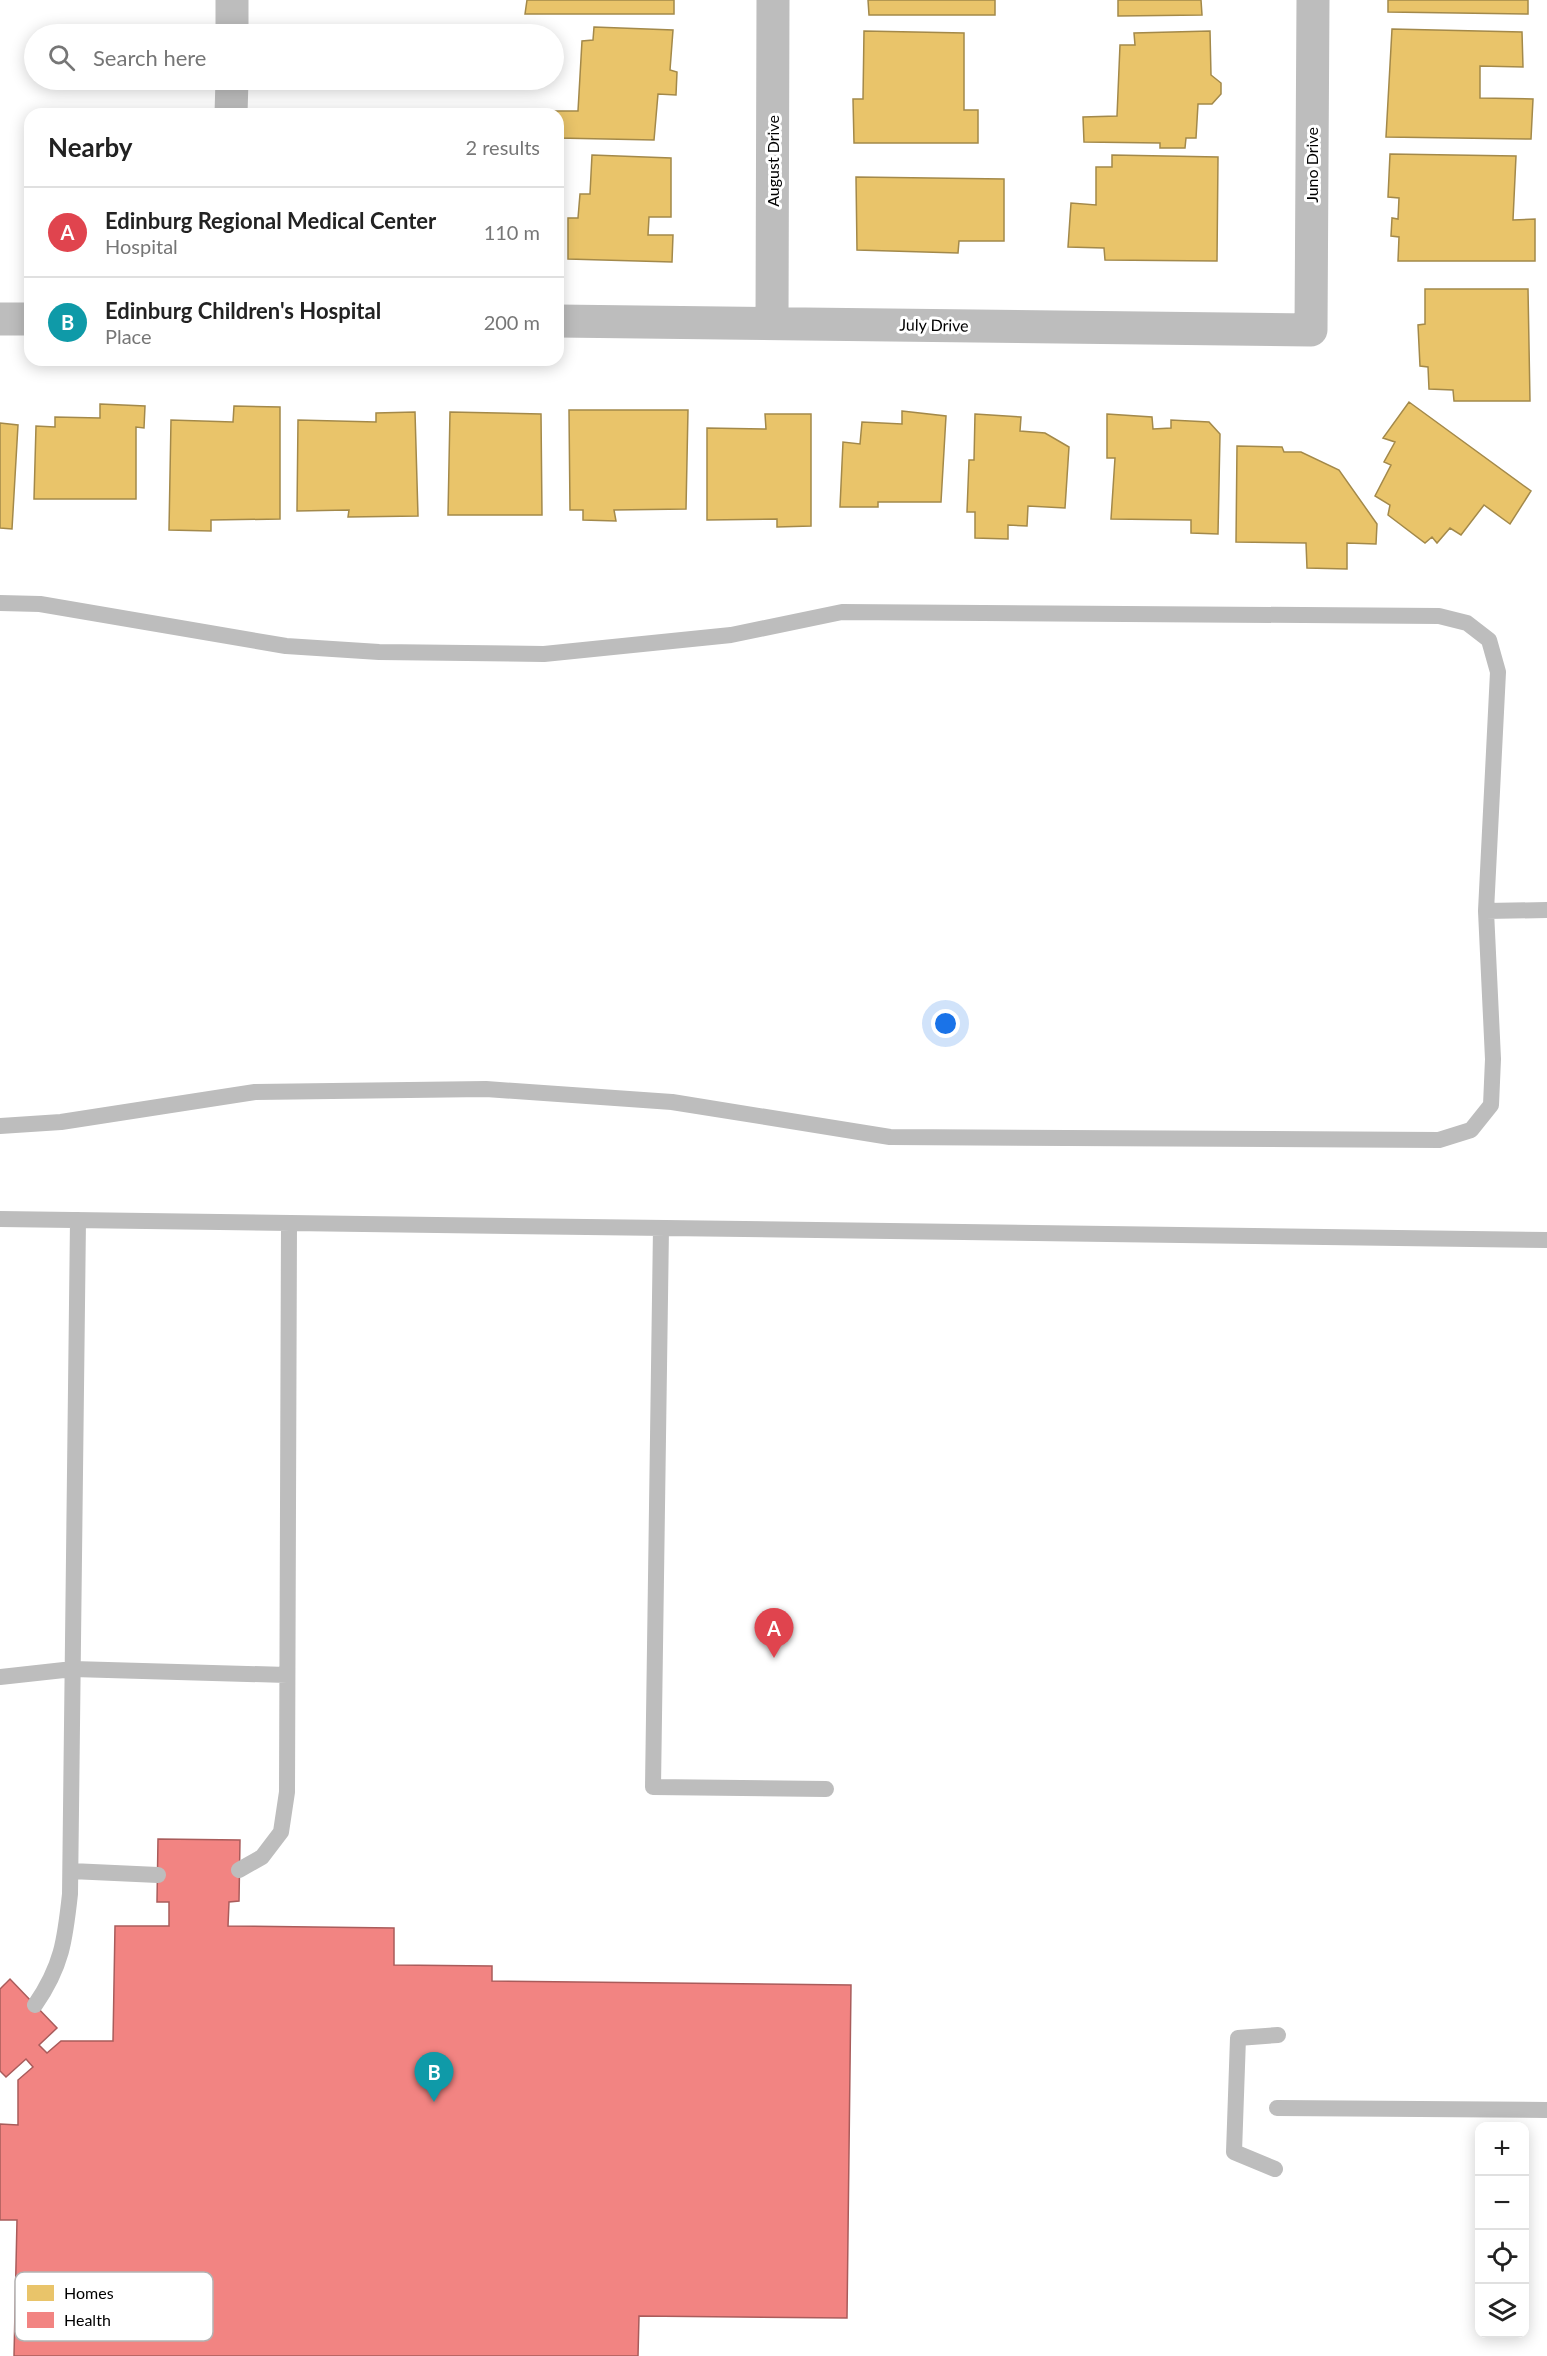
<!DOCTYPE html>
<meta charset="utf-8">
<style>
:root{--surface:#fff;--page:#f2f2f2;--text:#222;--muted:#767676;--line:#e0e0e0;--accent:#db2777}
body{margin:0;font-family:Lato,sans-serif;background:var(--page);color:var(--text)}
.controls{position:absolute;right:18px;bottom:18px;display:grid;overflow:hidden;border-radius:12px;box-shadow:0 3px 15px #0003}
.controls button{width:54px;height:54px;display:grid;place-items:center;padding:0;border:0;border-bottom:2px solid var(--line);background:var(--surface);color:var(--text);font:30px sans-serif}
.you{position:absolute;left:946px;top:1024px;width:21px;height:21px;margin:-15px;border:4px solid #fff;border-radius:50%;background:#1a73e8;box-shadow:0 0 0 9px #1a73e833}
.badge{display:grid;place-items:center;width:39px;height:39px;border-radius:50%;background:var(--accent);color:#fff;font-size:20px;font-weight:700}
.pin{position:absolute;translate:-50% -50px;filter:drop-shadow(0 2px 3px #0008)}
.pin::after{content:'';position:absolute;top:32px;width:21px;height:18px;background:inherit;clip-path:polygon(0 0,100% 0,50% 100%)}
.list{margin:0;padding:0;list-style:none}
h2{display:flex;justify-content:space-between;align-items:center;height:78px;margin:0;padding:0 24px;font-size:26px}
h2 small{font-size:20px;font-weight:400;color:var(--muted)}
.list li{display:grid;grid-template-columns:39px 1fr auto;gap:18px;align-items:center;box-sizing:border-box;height:90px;padding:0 24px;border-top:2px solid var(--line)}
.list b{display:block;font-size:22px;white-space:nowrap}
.list p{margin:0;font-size:20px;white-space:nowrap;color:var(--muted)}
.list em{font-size:20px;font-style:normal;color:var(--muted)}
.icon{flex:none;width:33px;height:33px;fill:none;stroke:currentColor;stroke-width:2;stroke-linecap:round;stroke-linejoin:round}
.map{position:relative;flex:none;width:1547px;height:2356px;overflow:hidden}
.search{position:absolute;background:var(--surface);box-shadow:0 3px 15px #0003;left:24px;top:24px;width:540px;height:66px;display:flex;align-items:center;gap:15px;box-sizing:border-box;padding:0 21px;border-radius:33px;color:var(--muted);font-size:22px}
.panel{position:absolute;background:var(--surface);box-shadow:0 3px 15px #0003;left:24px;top:108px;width:540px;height:258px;border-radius:18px}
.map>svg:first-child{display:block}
.homes{fill:#e9c46a;stroke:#a3894a;stroke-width:1.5}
.health{fill:#f28482;stroke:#a95c5b;stroke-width:1.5}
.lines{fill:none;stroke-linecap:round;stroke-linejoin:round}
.lane{stroke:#bdbdbd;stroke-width:16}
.street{stroke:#bdbdbd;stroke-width:33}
.labels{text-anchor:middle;stroke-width:6;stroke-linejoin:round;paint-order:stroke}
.street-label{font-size:16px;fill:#000;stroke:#fff}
.key{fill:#fff;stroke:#b2b2b2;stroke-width:1.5}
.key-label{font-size:16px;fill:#000}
</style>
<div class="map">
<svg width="1547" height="2356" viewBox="0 0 1547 2356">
<rect width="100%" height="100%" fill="#fff"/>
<!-- homes -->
<path class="homes" d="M527 0H674V14H525Z
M868 0H995V15H869Z
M1118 0H1201L1202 15 1118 16Z
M1388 0H1528V14L1388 12Z
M594 27 673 30 670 70 677 72 676 95 658 94 654 140 558 138V114H544V111H578L582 41 593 40Z
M1392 29 1522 32 1523 67 1480 66V98L1533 99 1531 139 1386 137Z
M864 31 964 33V110H978V143H854L853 99H863Z
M1210 31 1211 75 1221 83V94L1212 104H1198L1196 138H1186L1185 148H1160V143L1084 142 1083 117 1117 116 1120 45H1135L1134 33Z
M1390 154 1516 156 1513 220 1535 219V261H1398L1399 237 1391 236 1392 218 1398 219 1399 198 1388 197Z
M592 155 671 158V217H649L648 235H673L672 262 568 259V218H578L580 194H590Z
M1112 155 1218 157 1217 261 1105 260 1104 248 1068 247 1071 203 1096 205V167H1112Z
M856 177 1004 179V241H959L958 253 857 250Z
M1425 289H1528L1530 401H1454L1453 390 1429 389 1428 367 1420 366 1418 325 1425 324Z
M1409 402 1531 491 1510 524 1484 505 1461 535 1450 528 1437 543 1432 537 1425 543 1388 515 1390 505 1375 496 1391 465 1384 462 1395 442 1383 438Z
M100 404 145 406 144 428 136 427V499H34L36 426 55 427V417L100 418Z
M234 406 280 407V519L211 520V531L169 530 171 420 233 422Z
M569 410H688L686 509 614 510 616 521 583 520V510H570Z
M902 411 946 416 941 502H878V507H840L843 442 860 444 862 422 902 424Z
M415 412 418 516 348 517 349 510 297 511 298 420 376 422V413Z
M450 412 541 414 542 515H448Z
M765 414H811V526L777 527V519L707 520V428L766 429Z
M975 414 1021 417 1020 431 1045 433 1069 447 1065 508 1028 506 1027 526 1008 525V539L975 538V512H967L969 460H974Z
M1107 414 1152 417 1153 429 1171 428V420L1209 422 1220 434 1218 534 1191 533V520L1111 519 1115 458H1107Z
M0 423 18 425 12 529 0 528Z
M1237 446 1282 447 1284 452H1301L1339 470 1377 524 1376 544 1347 543V569L1307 568 1306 543 1236 542Z"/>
<!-- health -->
<path class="health" d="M158 1839 240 1840 239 1901 229 1902 228 1926 394 1928V1965L492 1966V1981L851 1985 847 2318 639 2316 638 2356H14L17 2220H0V2124L18 2125V2080L33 2067 26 2059 6 2077 0 2071V1989L10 1979 57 2028 39 2045 47 2053 61 2041H113L115 1926H169V1902H157Z"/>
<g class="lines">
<!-- lane -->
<path class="lane" d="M0 603 40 604 286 646 379 652 544 654 731 635 842 612 1439 616 1467 623 1489 640 1498 672 1486 911 1493 1059 1491 1105 1471 1130 1439 1140 890 1137 672 1102 486 1089 255 1092 61 1122 0 1126
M1486 911 1547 910
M0 1219 1547 1240
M661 1228 653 1787 826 1789
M0 1677 73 1669 287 1675
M239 1870 262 1857 281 1832 287 1792 289 1223
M71 1871 158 1875
M35 2005C62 1966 65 1940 70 1894L78 1220
M1277 2108 1547 2110
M1275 2169 1234 2152 1238 2038 1278 2035"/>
<!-- street -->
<path class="street" d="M232 34V0
M231 114 232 80
M0 319H30
M558 321 1311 330 1313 0
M772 323 773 0"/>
</g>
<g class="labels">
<!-- street labels -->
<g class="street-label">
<text transform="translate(773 161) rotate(-90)" y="6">August Drive</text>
<text transform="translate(1312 165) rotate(-90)" y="6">Juno Drive</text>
<text transform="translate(934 325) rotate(1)" y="6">July Drive</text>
</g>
</g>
<!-- legend -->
<rect x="15" y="2272" width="198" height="69" rx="9" class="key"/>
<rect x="27" y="2285" width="27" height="16" fill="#e9c46a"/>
<rect x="27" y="2312" width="27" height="16" fill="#f28482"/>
<g class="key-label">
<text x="64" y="2299">Homes</text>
<text x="64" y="2326">Health</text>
</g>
</svg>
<div class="controls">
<button>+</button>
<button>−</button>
<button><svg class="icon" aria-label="locate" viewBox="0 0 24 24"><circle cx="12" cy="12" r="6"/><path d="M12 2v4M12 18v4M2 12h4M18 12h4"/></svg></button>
<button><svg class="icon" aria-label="layers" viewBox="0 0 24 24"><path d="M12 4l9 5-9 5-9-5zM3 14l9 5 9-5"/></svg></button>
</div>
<div class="you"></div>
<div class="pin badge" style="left:774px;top:1658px;background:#e0444e">A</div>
<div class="pin badge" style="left:434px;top:2102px;background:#0f9aa8">B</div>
<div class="search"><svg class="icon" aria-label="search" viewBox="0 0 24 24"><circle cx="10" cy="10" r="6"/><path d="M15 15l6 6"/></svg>Search here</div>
<section class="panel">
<h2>Nearby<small>2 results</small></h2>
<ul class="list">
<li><span class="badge" style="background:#e0444e">A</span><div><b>Edinburg Regional Medical Center</b><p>Hospital</p></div><em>110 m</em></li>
<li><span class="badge" style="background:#0f9aa8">B</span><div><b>Edinburg Children's Hospital</b><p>Place</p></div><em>200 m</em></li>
</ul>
</section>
</div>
